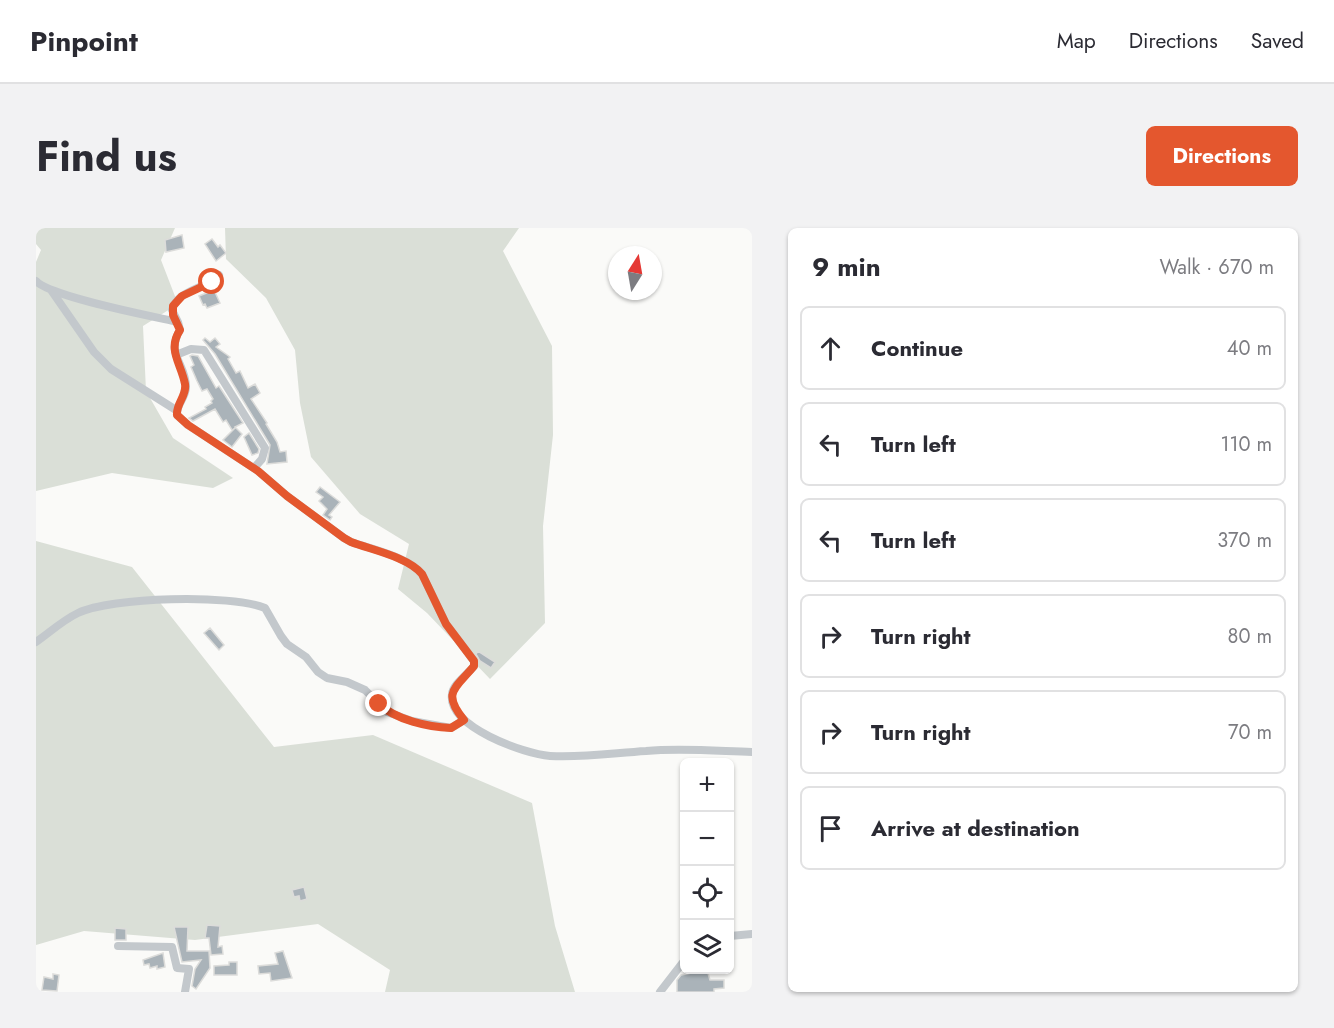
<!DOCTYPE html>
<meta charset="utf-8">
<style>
:root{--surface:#fff;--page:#f2f2f3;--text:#2b2b33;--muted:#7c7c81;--line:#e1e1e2;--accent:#e4572e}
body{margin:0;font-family:Jost,sans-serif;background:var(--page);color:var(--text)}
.controls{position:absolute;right:18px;bottom:18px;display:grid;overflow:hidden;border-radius:9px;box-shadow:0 2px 4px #0004}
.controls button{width:54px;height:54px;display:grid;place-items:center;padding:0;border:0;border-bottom:2px solid var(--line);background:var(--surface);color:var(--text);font:30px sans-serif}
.compass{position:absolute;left:572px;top:18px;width:54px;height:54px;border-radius:50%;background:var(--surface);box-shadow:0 2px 4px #0004;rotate:11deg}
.stop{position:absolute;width:18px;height:18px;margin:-14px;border:4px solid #e4572e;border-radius:50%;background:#fff}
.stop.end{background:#e4572e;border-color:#fff;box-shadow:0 2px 6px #0008}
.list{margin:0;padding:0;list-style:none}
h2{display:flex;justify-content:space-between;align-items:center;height:78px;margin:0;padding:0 24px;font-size:26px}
h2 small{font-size:20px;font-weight:400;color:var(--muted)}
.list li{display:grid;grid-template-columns:39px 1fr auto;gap:18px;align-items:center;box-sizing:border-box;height:84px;margin:0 12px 12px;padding:0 12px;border:2px solid var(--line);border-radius:9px}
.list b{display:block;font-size:22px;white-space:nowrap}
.list em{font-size:20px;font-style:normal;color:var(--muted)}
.icon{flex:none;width:33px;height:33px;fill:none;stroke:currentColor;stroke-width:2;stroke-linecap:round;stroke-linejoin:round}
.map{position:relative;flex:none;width:716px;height:764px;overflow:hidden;border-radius:9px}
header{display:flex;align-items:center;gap:36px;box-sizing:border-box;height:84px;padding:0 30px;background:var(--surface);border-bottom:2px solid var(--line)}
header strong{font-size:28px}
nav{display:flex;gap:33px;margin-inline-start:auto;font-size:21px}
.intro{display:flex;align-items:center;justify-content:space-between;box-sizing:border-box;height:144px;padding:0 36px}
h1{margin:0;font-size:42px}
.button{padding:15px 27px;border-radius:9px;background:var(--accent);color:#fff;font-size:21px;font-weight:700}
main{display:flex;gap:36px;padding:0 36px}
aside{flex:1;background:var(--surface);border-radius:9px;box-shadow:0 2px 4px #0004}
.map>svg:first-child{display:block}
.green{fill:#dadfd7}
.building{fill:#aab3b9;stroke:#dcdcda;stroke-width:1.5}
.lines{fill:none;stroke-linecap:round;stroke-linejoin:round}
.minor{stroke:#c3c8cc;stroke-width:8}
.route{stroke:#e4572e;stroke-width:8}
</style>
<header>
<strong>Pinpoint</strong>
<nav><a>Map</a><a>Directions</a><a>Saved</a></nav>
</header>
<div class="intro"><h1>Find us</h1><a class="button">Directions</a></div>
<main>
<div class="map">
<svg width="716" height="764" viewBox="0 0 716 764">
<rect width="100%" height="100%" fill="#fafaf8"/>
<!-- green -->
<path class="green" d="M0 0H139L125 32 142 76 107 98 110 163 137 210 197 250 177 260 76 245 0 263V34L5 22 0 16Z
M189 0H483L467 23 516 118 517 207 507 298 509 395 454 451 391 385 362 361 373 316 324 286 275 229 264 175 259 122 230 70 190 31Z
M0 313 96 339 238 519 337 507 496 575 519 698 539 764H349L354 742 282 696 159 712 48 703 0 717Z"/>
<!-- building -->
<path class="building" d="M146 7 148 20 130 24 129 12Z
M176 11 182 19 184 17 190 25 180 33 169 16Z
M178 62 184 75 171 80 169 76 167 77 163 68Z
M169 110 174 114 179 110 184 116 180 119 194 129 192 131 200 145 204 143 212 160 219 156 224 165 215 171 231 195 230 196 241 214 244 224 250 223 251 234 231 236 234 217 179 126 167 112Z
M156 127 162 128 180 160 183 158 207 195 199 199 206 206 196 219 187 212 199 200 196 202 190 192 187 194 179 181 157 193 153 190 170 181 169 179 176 175 175 173 177 171 171 161 166 163 161 153 155 139 158 137 154 128Z
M213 205 223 221 222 225 216 227 208 209Z
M284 259 304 274 293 287 296 289 294 292 287 287 291 281 283 273 287 269 280 264Z
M174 400 188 417 183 422 168 405Z
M442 423 459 434 455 440 444 433 440 426Z
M268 659 271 671 264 673 263 668 258 669 256 662Z
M171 697 184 698 182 719 186 718 187 726 175 727 173 710H169Z
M138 699H152L151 723H173L174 740 160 761 156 758 159 741 165 732 146 734Z
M79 700 90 701V712H79Z
M247 723 256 750 235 753 234 745 223 746 222 738 242 736 239 725Z
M127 725 129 739 121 741V738L114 740 113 736 108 737 107 732Z
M193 734H201V747H178V738L193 737Z
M671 742 674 752H688V760L678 761V764H641V752L645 747Z
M17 746 23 747 21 763 6 762 8 749 17 751Z"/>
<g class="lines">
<!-- minor -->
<path class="minor" d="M0 53C15 69 115 88 142 94L144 102C129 126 151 137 150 160 149 171 140 177 141 187L152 197 222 243 251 268 308 310 315 314C336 321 372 329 386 346L410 396 438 433V438C432 446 417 456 416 466 411 499 489 526 514 528 546 530 578 525 610 523 645 520 681 523 716 524
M15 62 58 124 75 141 140 182
M142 94 136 82C141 62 169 61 183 47
M140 127 155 121 168 122 229 220 226 231 218 240
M0 414C13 405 27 392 42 385 75 369 195 366 229 380L245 408 251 416 270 429 282 444 291 450 311 454 329 462 351 484 376 493 415 500 428 492
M694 708 716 706
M82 718 136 719 141 740 153 741 149 764
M624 764 648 733"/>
</g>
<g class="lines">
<!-- route -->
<path class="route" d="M176 54 146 68 137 78V87L144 102C131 122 145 135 149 156 151 168 140 175 141 187L152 197 222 243 251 268 308 310 315 314C336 322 372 329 386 346L410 396 438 433V438C420 460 405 464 428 492L415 500C392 499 360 492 343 476"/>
</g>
</svg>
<div class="controls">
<button>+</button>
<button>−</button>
<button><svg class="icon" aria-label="locate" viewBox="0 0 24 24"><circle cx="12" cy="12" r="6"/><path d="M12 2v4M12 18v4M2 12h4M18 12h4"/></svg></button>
<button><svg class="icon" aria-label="layers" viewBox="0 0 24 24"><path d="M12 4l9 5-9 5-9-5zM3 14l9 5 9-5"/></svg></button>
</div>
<svg class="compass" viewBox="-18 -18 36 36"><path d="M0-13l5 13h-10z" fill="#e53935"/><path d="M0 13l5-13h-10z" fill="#7c7c81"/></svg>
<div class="stop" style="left:176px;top:54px"></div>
<div class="stop end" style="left:343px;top:476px"></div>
</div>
<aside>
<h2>9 min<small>Walk · 670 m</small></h2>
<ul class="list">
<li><svg class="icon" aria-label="ahead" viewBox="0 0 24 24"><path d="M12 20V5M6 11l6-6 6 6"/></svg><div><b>Continue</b></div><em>40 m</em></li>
<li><svg class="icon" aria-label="left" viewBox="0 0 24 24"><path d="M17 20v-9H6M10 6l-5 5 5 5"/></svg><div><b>Turn left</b></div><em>110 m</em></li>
<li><svg class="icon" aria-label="left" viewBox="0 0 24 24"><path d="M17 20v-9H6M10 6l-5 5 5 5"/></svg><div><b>Turn left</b></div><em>370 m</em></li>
<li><svg class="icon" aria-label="right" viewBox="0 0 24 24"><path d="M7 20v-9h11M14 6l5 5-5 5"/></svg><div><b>Turn right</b></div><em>80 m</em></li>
<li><svg class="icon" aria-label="right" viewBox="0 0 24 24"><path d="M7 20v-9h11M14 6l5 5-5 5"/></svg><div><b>Turn right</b></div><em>70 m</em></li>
<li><svg class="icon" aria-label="arrive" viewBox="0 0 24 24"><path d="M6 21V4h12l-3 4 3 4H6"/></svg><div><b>Arrive at destination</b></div></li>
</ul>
</aside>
</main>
